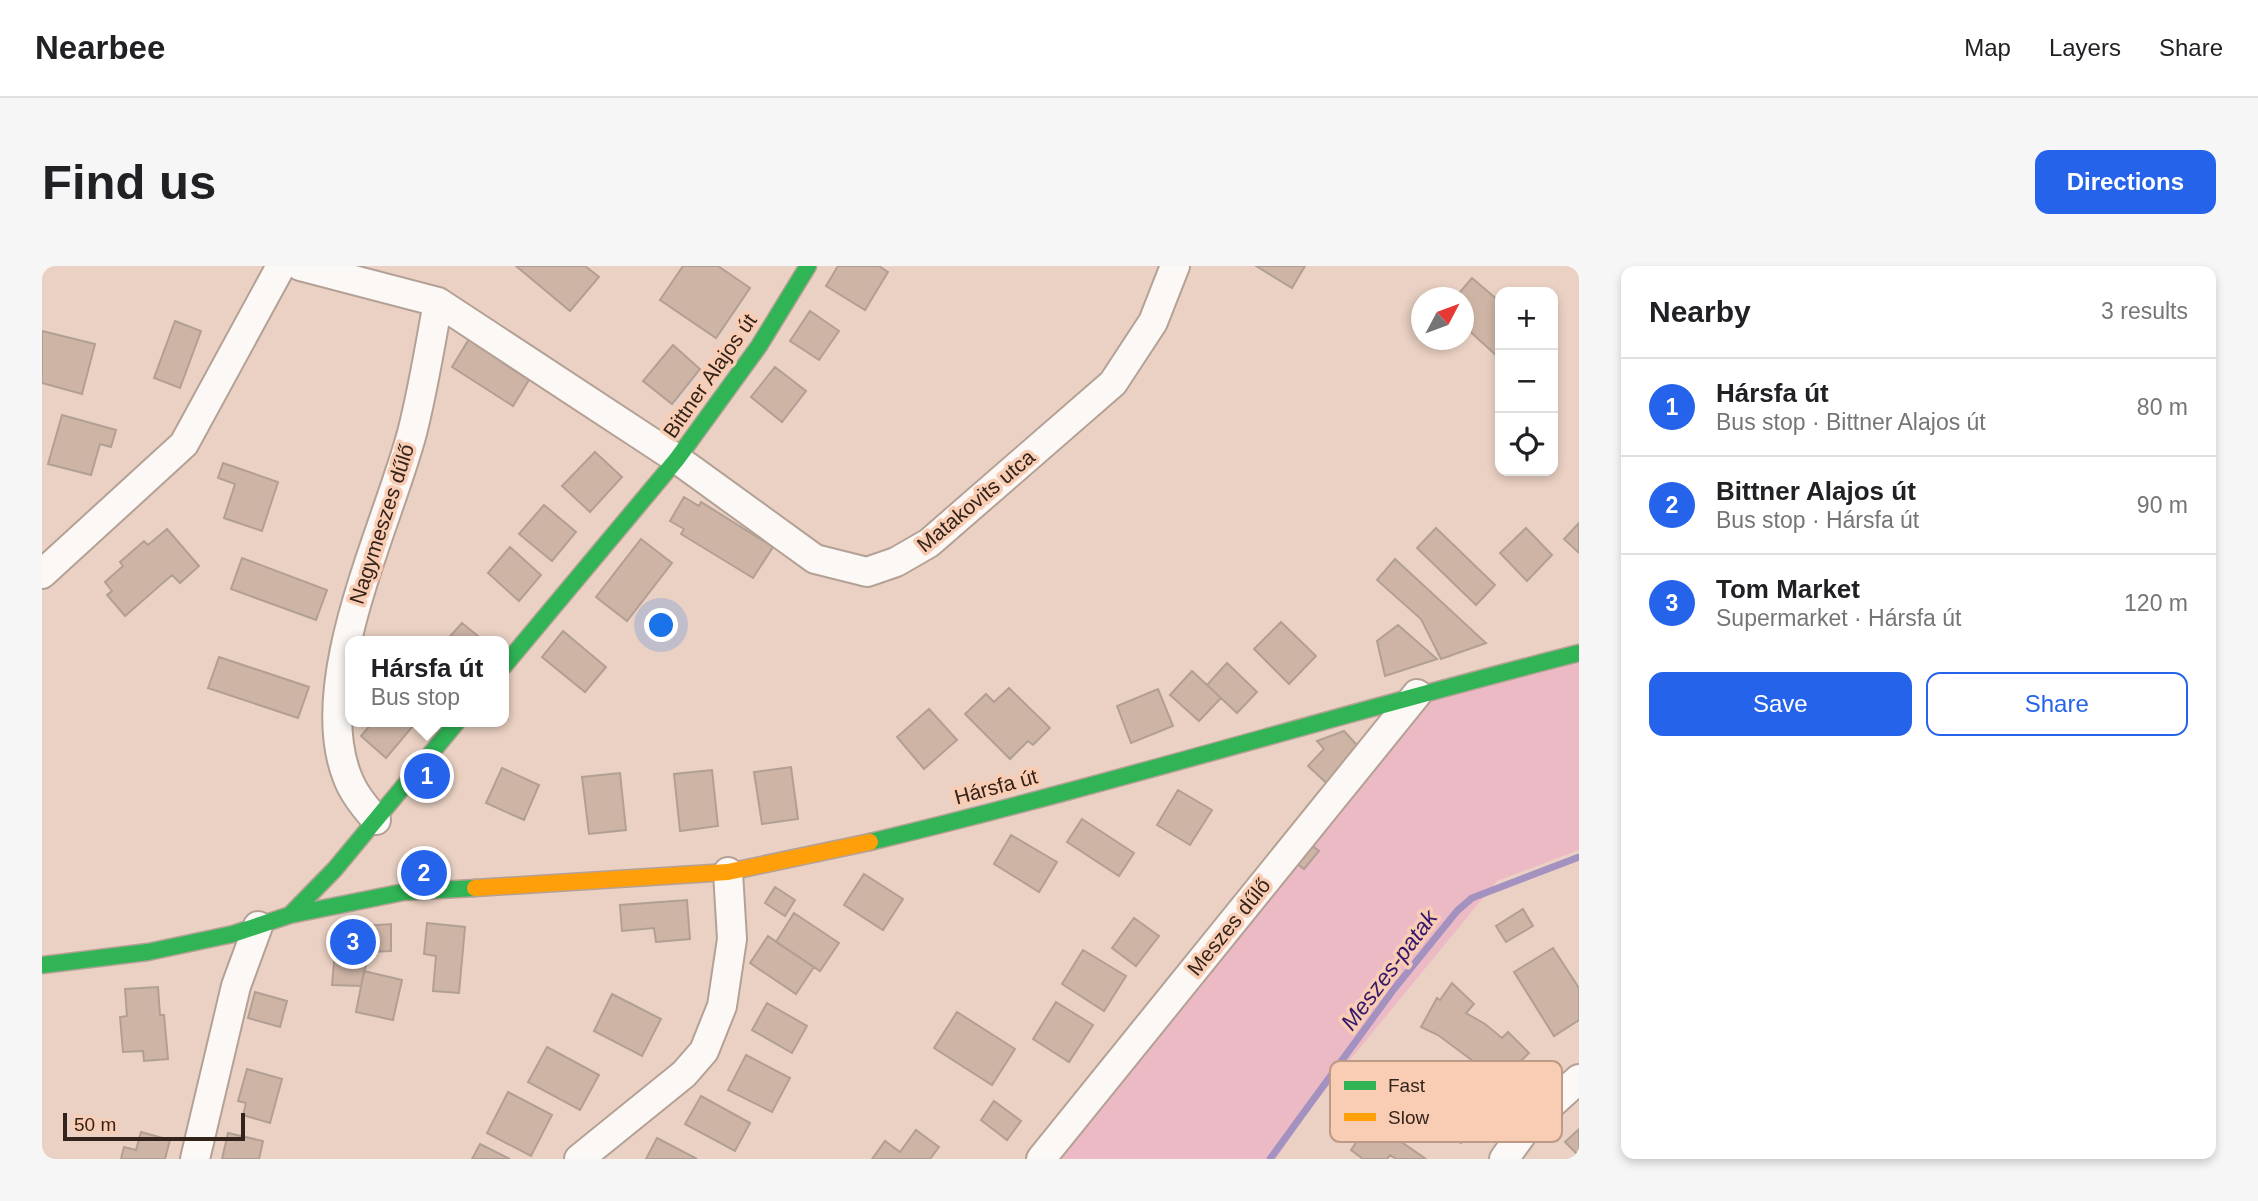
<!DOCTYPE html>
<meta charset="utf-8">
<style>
:root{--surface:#fff;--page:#f6f6f6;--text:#202124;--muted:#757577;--line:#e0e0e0;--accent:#2563eb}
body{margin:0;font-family:Helvetica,sans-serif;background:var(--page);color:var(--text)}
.controls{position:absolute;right:21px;top:21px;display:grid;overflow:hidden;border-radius:14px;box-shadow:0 4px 10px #0003}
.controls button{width:63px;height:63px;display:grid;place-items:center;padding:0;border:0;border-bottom:2px solid var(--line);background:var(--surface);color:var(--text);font:35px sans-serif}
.compass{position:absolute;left:1369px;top:21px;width:63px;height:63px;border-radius:50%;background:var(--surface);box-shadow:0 4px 10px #0003;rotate:49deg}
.scale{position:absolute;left:21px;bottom:18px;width:182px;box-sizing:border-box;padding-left:7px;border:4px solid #34231a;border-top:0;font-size:19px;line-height:24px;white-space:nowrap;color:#34231a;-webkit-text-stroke:5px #f9cdb4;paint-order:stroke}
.you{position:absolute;left:620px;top:360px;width:24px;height:24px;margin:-18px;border:5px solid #fff;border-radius:50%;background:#1a73e8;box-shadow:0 0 0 10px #1a73e833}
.badge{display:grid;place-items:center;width:46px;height:46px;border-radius:50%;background:var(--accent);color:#fff;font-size:23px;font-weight:700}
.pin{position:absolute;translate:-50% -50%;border:4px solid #fff;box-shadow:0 2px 7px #0006}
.popup{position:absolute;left:303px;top:370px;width:164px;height:91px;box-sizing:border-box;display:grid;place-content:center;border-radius:14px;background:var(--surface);filter:drop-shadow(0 2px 5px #0005);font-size:23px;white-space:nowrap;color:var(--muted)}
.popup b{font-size:26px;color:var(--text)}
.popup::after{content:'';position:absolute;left:50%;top:100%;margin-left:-14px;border:14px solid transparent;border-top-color:var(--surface)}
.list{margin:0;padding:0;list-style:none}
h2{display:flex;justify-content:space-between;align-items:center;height:91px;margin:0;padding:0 28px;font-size:30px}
h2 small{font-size:23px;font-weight:400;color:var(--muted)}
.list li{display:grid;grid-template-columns:46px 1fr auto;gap:21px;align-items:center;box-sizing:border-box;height:98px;padding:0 28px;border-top:2px solid var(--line)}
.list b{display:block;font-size:26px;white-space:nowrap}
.list p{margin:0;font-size:23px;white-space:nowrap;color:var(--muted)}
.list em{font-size:23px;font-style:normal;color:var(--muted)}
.actions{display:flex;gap:14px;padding:21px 28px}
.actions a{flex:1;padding:16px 0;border:2px solid var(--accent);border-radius:14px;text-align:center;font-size:24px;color:var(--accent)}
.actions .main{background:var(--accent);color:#fff}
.icon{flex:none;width:38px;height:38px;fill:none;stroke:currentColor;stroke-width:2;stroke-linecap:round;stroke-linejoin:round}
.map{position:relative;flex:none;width:1537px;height:893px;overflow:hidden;border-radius:14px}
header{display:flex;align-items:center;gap:42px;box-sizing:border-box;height:98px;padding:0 35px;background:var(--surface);border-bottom:2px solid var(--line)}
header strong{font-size:33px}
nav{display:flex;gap:38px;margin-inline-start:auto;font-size:24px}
.intro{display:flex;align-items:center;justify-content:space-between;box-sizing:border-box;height:168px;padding:0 42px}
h1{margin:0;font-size:49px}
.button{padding:18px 32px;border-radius:14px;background:var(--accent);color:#fff;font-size:24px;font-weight:700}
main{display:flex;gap:42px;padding:0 42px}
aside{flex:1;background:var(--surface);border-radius:14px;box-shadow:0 4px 10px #0003}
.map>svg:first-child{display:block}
.green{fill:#ecbac5}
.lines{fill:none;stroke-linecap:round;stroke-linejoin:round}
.stream{stroke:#a391c0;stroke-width:7}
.building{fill:#cdb4a5;stroke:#b29f94;stroke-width:2}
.street-casing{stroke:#b4a195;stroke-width:32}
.fast-casing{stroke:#b4a195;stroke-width:19}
.slow-casing{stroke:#b4a195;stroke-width:19}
.street{stroke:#fcf8f6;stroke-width:28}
.fast{stroke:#30b455;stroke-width:16}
.slow{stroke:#ff9f0a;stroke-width:16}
.labels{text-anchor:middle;stroke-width:7;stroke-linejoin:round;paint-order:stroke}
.street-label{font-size:21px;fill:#34231a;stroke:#f9cdb4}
.water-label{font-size:23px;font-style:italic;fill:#34166c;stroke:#f9cdb4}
.key{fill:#f9cdb4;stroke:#be9a86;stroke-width:2}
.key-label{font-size:19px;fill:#34231a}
</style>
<header>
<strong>Nearbee</strong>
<nav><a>Map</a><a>Layers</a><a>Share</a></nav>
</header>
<div class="intro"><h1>Find us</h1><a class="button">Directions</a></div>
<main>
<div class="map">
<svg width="1537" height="893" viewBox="0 0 1537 893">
<rect width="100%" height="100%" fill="#ead1c3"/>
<!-- green -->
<path class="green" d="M1537 385V584L1455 615 1270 840 1234 893H996L1385 435Z"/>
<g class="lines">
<!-- stream -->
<path class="stream" d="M1228 893 1352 723 1415 645 1430 632 1537 591"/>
</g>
<!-- building -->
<path class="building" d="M474 0H543L557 11 528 45Z
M641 0H676L708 22 674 72 618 34Z
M796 0H837L846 6 823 44 784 20Z
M1214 0H1263L1250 22Z
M1430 12 1458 36V88L1456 91 1422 60V32H1413Z
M768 45 797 65 777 94 748 75Z
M133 55 159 65 138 122 112 112Z
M0 65 53 78 40 128 0 117Z
M430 68 465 91 461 97 487 114 471 140 410 101Z
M631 79 658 103 630 138 601 115Z
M733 101 764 125 740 156 709 131Z
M20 149 74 164 69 181 58 178 49 209 6 198Z
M553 186 580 211 548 246 520 220Z
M181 197 236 216 220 265 182 252 193 218 176 212Z
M642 231 657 240 659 236 731 281 711 312 639 268 642 263 628 255Z
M502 239 534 266 510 295 477 268Z
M1537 257V287L1522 273Z
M1394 262 1453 319 1434 339 1375 282Z
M1484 262 1510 289 1485 315 1458 287Z
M125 263 157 300 138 317 130 309 83 350 65 329 70 325 63 316 81 300 78 296 102 275 106 279Z
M599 273 630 297 585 355 554 331Z
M468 281 499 309 477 335 446 307Z
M200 292 285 324 274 354 189 323Z
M1353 293 1444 377 1399 393 1379 353 1335 314Z
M1239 356 1274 390 1247 418 1212 383Z
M420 357 442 375H404Z
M1356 359 1395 393 1343 410 1335 375Z
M521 365 564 401 543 426 500 391Z
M177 391 267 421 256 452 166 422Z
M1185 397 1215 426 1195 447 1165 419Z
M1150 405 1179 432 1157 455 1128 429Z
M967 422 1008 462 991 479 986 475 968 493 923 448 944 428 952 436Z
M1116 423 1131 460 1089 477 1075 440Z
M887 443 915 474 882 503 855 471Z
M331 456H366L371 460 344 492 319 470Z
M1302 465 1324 489 1291 523 1266 500 1282 483 1275 475Z
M749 501 756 553 720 558 712 506Z
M460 502 497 519 482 554 444 537Z
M670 504 676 560 638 565 632 508Z
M578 507 584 564 547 568 540 511Z
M1136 524 1170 544 1148 579 1115 559Z
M1040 553 1092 587 1077 610 1025 576Z
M969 569 1015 596 997 626 952 598Z
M1268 578 1277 585 1262 603 1253 596Z
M822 608 861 633 841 664 802 639Z
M733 621 753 634 743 650 723 637Z
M645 634 648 673 614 676 612 662 580 665 578 639Z
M1481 643 1491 660 1464 676 1454 660Z
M752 647 797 677 778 705 734 676Z
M1092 652 1117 670 1094 700 1070 682Z
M385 657 423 661 417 727 391 725 394 690 382 688Z
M349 658V685L327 686 319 720 290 719 295 662Z
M726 670 772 701 754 728 708 697Z
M1511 682 1537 722V754L1512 770 1472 706Z
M1041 684 1084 710 1062 745 1020 718Z
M322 705 360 714 351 754 314 746Z
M1410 717 1432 738 1424 747 1443 758 1460 772 1466 766 1487 787 1456 818 1443 804 1396 769 1379 761 1395 732 1398 734Z
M116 721 118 749H122L126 793 102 795 101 785 81 786 78 751 85 750 83 723Z
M213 726 245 735 238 761 206 752Z
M570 728 619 753 600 790 552 765Z
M1014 736 1051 759 1027 796 991 773Z
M725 737 765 760 750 787 710 764Z
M915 746 973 783 950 819 892 782Z
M505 781 557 809 538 844 486 816Z
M704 789 748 812 730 846 686 824Z
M205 803 240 813 228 857 201 849 204 837 196 835Z
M1414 824 1442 844 1419 877 1390 856Z
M466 826 510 849 489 890 445 867Z
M659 830 708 857 693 885 643 858Z
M952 835 979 855 965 874 939 854Z
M1329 855 1384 893H1354L1348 889 1345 893H1321L1309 884Z
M1537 863V890L1523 876Z
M874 864 897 881 888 893H830L843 875 858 886Z
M99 866 128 874 123 893H79L82 881 94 884Z
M186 867 221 875 217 893H180Z
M615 872 655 893H604Z
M438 878 468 893H430Z"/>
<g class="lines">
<defs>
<path id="street" d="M258 0 396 36C388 80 381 124 370 167 345 261 268 415 305 510 311 527 323 541 334 554
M396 36 635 193 773 293 825 306 854 296 887 277 1071 117 1111 56 1133 0
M0 308 142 178 239 0
M153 893 194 720 216 660
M537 893 642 808 662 785 680 740 690 673 686 606
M999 893 1375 428
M1462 893 1488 857 1537 813"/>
<path id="fast" d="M462 400 635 193 717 80 766 0
M828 576C1066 519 1300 447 1537 387
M248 649 293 603 415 456
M0 699 106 686 191 668 248 649 362 626 433 622"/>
<path id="slow" d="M433 622 686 606 828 576"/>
</defs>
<!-- street casing -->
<use href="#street" class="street-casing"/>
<!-- fast casing -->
<use href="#fast" class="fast-casing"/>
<!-- slow casing -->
<use href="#slow" class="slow-casing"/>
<!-- street -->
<use href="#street" class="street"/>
<!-- fast -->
<use href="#fast" class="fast"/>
<!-- slow -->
<use href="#slow" class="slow"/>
</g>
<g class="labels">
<!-- street labels -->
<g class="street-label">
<text transform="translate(668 110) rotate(-55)" y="7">Bittner Alajos út</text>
<text transform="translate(934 235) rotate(-40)" y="7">Matakovits utca</text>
<text transform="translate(340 258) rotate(-72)" y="7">Nagymeszes dűlő</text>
<text transform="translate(954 521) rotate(-15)" y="7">Hársfa út</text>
<text transform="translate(1187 661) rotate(-51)" y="7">Meszes dűlő</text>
</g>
<!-- water labels -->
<g class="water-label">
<text transform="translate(1347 704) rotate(-53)" y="8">Meszes-patak</text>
</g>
</g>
<!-- legend -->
<rect x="1288" y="795" width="232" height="81" rx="10" class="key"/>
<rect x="1302" y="815" width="32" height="9" fill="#30b455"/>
<rect x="1302" y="847" width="32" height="8" fill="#ff9f0a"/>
<g class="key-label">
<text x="1346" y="826">Fast</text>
<text x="1346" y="858">Slow</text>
</g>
</svg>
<div class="controls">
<button>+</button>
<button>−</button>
<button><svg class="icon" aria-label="locate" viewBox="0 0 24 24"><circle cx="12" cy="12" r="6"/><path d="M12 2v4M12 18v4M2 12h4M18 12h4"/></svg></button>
</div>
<svg class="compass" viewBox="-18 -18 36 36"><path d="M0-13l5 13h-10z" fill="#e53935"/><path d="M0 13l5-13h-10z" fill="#757577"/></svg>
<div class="scale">50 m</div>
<div class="you"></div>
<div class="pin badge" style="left:385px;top:510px">1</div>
<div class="popup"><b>Hársfa út</b>Bus stop</div>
<div class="pin badge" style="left:382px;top:607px">2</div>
<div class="pin badge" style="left:311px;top:676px">3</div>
</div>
<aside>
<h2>Nearby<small>3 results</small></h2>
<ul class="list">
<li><span class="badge">1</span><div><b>Hársfa út</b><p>Bus stop · Bittner Alajos út</p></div><em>80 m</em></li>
<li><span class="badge">2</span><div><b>Bittner Alajos út</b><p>Bus stop · Hársfa út</p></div><em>90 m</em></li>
<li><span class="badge">3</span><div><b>Tom Market</b><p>Supermarket · Hársfa út</p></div><em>120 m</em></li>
</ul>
<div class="actions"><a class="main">Save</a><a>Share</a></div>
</aside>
</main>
